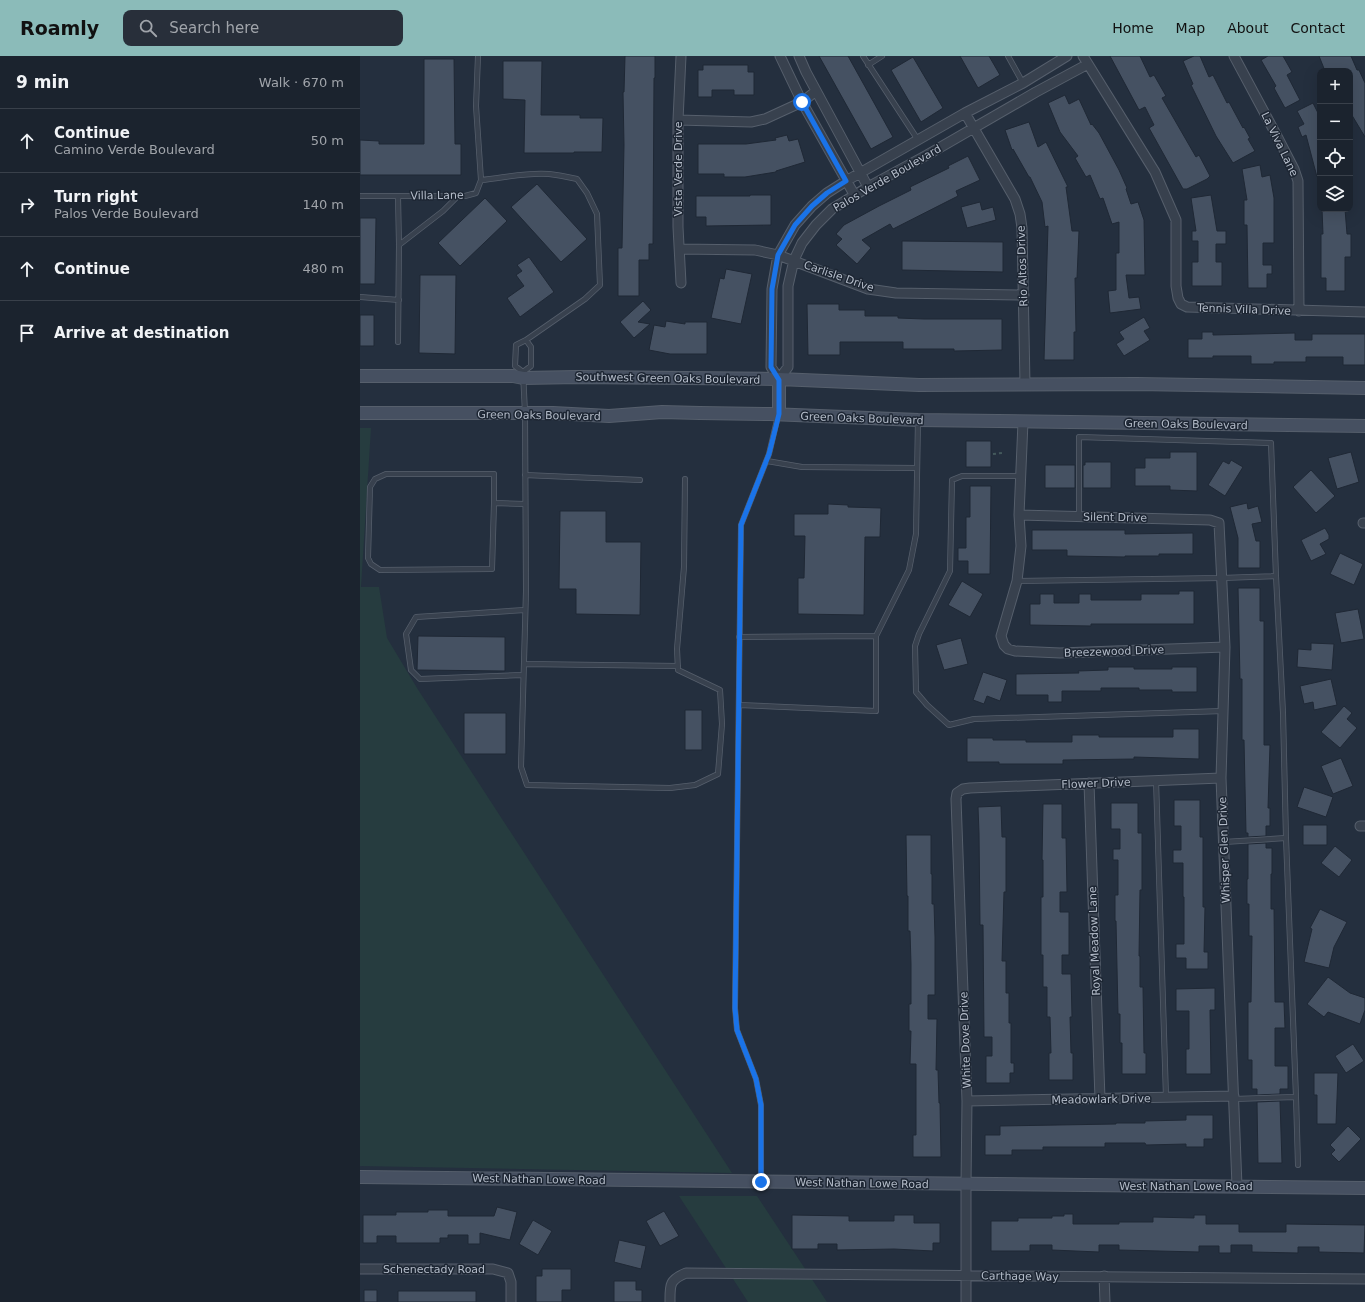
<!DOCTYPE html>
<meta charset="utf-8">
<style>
:root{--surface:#1b232e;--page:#282f3a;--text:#f1f3f6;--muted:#a0a4aa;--line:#39404a;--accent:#8bbbb9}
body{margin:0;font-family:"DejaVu Sans",sans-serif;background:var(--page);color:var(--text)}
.controls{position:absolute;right:12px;top:12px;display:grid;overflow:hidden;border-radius:8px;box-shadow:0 4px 16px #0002}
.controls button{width:36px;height:36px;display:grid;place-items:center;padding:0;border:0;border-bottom:1px solid var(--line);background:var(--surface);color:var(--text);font:20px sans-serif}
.stop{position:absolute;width:12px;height:12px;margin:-9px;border:3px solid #1a73e8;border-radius:50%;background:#fff}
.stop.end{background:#1a73e8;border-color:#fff;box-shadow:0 1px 4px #0008}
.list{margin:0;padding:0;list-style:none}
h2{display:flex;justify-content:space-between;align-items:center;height:52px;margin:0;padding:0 16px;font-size:17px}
h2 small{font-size:13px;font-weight:400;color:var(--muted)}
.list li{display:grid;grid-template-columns:26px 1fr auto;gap:12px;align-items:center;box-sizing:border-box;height:64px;padding:0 16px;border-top:1px solid var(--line)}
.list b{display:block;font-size:15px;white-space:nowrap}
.list p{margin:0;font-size:13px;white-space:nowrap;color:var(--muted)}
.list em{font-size:13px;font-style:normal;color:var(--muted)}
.icon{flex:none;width:22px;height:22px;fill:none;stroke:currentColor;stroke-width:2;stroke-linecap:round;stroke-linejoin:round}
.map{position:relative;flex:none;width:1005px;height:1246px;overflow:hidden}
header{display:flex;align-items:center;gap:24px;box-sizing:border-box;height:56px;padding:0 20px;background:var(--accent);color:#111}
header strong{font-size:19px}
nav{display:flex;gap:22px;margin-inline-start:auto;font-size:14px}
.search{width:280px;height:36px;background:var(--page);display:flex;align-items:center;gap:10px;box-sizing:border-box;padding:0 14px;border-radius:8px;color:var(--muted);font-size:15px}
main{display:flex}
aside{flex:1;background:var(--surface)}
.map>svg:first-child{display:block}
.green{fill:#263c3f}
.building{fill:#455162;stroke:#1f2835}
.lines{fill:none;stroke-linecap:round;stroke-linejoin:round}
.lane-casing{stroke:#565f6c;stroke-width:6}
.street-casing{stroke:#565f6c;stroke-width:11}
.secondary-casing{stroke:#565f6c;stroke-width:14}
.path{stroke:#44595c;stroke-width:2;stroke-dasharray:3 3;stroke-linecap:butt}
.lane{stroke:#38414e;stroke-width:4.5}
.street{stroke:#38414e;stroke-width:9}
.secondary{stroke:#465061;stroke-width:12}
.route{stroke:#1a73e8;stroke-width:5}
.labels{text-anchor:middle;stroke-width:3;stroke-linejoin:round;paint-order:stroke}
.street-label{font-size:11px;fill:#b4bcc9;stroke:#1d2633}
</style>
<header>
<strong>Roamly</strong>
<div class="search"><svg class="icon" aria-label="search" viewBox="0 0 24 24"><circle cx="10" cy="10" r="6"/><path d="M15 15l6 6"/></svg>Search here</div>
<nav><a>Home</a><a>Map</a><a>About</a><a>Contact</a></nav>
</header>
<main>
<aside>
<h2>9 min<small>Walk · 670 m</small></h2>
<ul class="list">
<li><svg class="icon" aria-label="ahead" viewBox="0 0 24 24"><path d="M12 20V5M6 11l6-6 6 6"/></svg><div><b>Continue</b><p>Camino Verde Boulevard</p></div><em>50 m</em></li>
<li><svg class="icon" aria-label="right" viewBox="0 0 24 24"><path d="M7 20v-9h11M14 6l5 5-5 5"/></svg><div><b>Turn right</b><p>Palos Verde Boulevard</p></div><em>140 m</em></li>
<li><svg class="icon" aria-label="ahead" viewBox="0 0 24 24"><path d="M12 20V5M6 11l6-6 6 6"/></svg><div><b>Continue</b></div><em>480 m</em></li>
<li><svg class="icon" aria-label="arrive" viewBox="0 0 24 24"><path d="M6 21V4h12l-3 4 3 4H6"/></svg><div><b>Arrive at destination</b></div></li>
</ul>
</aside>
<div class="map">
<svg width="1005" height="1246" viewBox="0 0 1005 1246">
<rect width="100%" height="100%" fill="#242f3e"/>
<!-- green -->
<path class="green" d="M0 372H11L1 531H19L27 582 57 632 372 1117 0 1110Z
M319 1140H397L467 1246H388Z"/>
<!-- building -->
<path class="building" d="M265 0H295V22H294L293 188H289V204H279V240H258V192H262L264 89 263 36H264Z
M459 0H488L533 81 511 93Z
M600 0H629L640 19 618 32Z
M750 0H780L790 21 794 19 806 40 802 42 836 101 839 99 850 120 847 123 827 133H823L789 72 794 69 785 51 779 54Z
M834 0H840L849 21 853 19 867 47 869 46 883 72 884 71 890 82 888 83 895 95 873 107 856 80 831 29 833 28 823 5Z
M908 0H923L932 16 927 19 940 44 925 52 914 32 916 30 901 4Z
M959 0H991L997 14H999L1005 27V81L990 56V15H965Z
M553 1 583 52 561 66 531 14Z
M64 3H94L95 88H101V119H0V84L19 85V88H64Z
M143 5H182L181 59H220V62H243L242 96H214V97H164L165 44 143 43Z
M343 9H388V16H394V39H374V34H352V41H338V14H343Z
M705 39 709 48 719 43 731 69 732 68 739 77 759 114 767 132 766 133 771 148 778 146 784 164 785 219H766L769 242 779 241 781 253 750 257 748 235 756 234V197H759V166L752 168 743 142 740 143 730 119 726 121 715 102 718 100 700 76 688 47Z
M953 47 960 61V121H957L946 79 942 81 938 71 944 68 937 55Z
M669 66 678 91 686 86 708 131H706L712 175H719L717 222H715L716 276H714V304H684L688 170 685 171 682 146 670 121H669L653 93 652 94 645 74Z
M427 79 429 85 438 83 445 106 416 115V116L385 121H364V118H338V88H386L416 84 415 82Z
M608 100 620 124 596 135 598 140 533 173 530 168 502 184 511 192 497 208 476 189 482 183 476 178 484 169 519 150 551 134 550 131 589 112 588 110Z
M900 109 902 121 910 119 914 142V187H903V209H912V218H907V232H888L887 169H884V144H887L882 113Z
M177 128 227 183 201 206 151 151Z
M390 139H411V169L346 170V161H336V140H390Z
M851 139 857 175H866V188H856V206H862V230H832V206H838V185H832V175H836L831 142Z
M125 142 147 165 100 210 78 187Z
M620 146 622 154 633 151 636 164 607 172 601 151Z
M962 153H985L987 178H991V201H985V235H966V222H961V178H963Z
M0 162H16L15 228H0Z
M542 185 643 186V216L542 214Z
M169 201 194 236 160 261 147 242 164 230 156 219 162 215 157 209Z
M366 213 392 218 381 268 351 262 360 222 364 223Z
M60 219H96L95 298 59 297Z
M283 245 291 254 278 266 290 268 274 282 260 266Z
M447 248H479V254H505V260H538V262L564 263H642V294L594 295V293H543V286H480V299H448Z
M0 259H14V290H0Z
M784 261 790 272 784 275 790 284 764 300 756 288 764 283 759 276Z
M306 265 325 268V266H347V298H310L289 294 294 269 305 271Z
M842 276H853V279L935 277V284H952V278H1005V309H983V301H946V306H914V308H891V300H853V302H828V283H842Z
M606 385H631V411H606Z
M810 396H837V435L810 434V430H775V412H785V402H810Z
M991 396 999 426 977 433 968 402Z
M871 404 883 411 865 440 848 429 863 405 869 408Z
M725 406H751V432H723V409H725Z
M685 409H715V432H685Z
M951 414 975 440 956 457 933 431Z
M610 430H631L630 518H608V505H598V492H606V461H610Z
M887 447 888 453 898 450 902 466 892 468 896 485H900V512H878V482L870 451Z
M468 448 488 449V451L521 452 520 481H505L504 559 438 558V522H444L445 480H434V458H468Z
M200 455H246V486H281L280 559 216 558V533H199Z
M965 472 969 479V483L960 488 966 498 951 505 941 484Z
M672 474H765V478L833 477V498H799V500H765V501L707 500V494H672Z
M980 497 1003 508 994 529 970 518Z
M602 525 623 538 610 561 588 549Z
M878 532H900V565H904V689H910L908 752H910V770H906V780L888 781V777H886L884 684H882V623H880Z
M819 535H834V568H731V570L670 569V548H680V538H694V547H719V538H731V544H781V538H819Z
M998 553 1004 583 981 587 975 557Z
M58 580 145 581V615L57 614Z
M601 582 608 608 584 614 576 589Z
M951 587 974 588 972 614 937 611 938 593 951 594Z
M748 611H774V613H812V611H837V636H812V634H779V632H741V635H702V646H688V639H656V618L719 617 718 615 748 614Z
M623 616 647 624 640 645 627 640 624 648 613 644Z
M971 623 977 649 954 654 953 646 944 648 940 630Z
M984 650 992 657 987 663 997 672 980 692 961 676Z
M325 654H342V694H325Z
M104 657H146V698H104Z
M813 673H839V703L774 701V703L703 704V708H639V706H607V682H633V684H666V686H712V679H739V681H813Z
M981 702 993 730 973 738 961 710Z
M944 731 973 741 966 761 937 751Z
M814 744H840V781H843V851H845L844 896H848V913H826V902H816V888H824V841H823V807H813V794H821V770H814Z
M751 747H778V777H782V834H780L779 900H780V931H783L784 997H786V1018H762V987H760V958H758L756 865H755V839H758V804H753V793H760V773H751Z
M683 748H702V782H706L707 836H700V856H709V899H702V918H711L712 961H710L711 997H713V1024H689V997H691L690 961H687V931H683V899H681V841H683V804H682Z
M641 750 642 781H646V836H644L642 905H646V937H649V967H651V1007H654V1017H650V1027H626V1000H632V981H624L623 869H620L619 777 618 751Z
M943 769H967V789H943Z
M546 779H571V818H572V848H574L575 881V939H568V963H577L576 1014H578L579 1047H580L581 1101H553V1079H556V1008H550L551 975H549V948H551V908L550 875H548V840H547Z
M906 787V792H912V818H911V853H914L915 946H924L925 972H915V1010H928V1033H920V1038L897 1039V1033H892V1004H888V946H891L892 880H889V848H887V823H888V788Z
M975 790 992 804 979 821 961 807Z
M960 853 987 866 974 891 969 912 944 906 952 873 950 872Z
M968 921 990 937 1005 942V954L1000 968 968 956 964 961 947 948Z
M855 932V954H850L851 1018H826V993H829V955H816V933Z
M993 988 1004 1005 986 1017 975 1000Z
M954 1017H978L976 1068H957V1039H954Z
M920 1045 922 1107H898L897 1046Z
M826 1059H853V1083H844V1091H826V1088L786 1089 785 1087H745V1091H683V1094H652V1099H625V1079H640V1070L756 1068V1067H785V1065L826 1064Z
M988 1070 1001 1083 979 1106 971 1098 975 1094 970 1089Z
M137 1151 157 1156 150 1184 120 1177V1188H108V1179H88V1182H80V1187H36V1180H17V1187H3V1159H36V1156H68V1154H88V1160H134Z
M304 1155 319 1180 300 1190 286 1165Z
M704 1158H713V1168H759V1166H793V1161L834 1162V1159H846V1168H879V1176H926V1168L1005 1169 1004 1197 959 1196V1191H938V1197L892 1196V1189H871V1197H859V1190H839V1196L759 1194V1189H739V1196L692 1194V1189H670V1195H631V1165H658V1162H692V1160H704Z
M432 1159 489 1160V1165H534V1159H554V1167H580V1187H573V1195L534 1193 477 1194V1188H458V1193H432Z
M173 1164 192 1175 178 1199 159 1188Z
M259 1184 286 1190 281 1213 254 1206Z
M182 1213H211V1234H202V1246H176V1220H182Z
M254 1225H276V1234H282V1246H254Z
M4 1234H17V1246H4Z
M38 1235H116V1246H38Z"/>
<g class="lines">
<defs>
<path id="lane" d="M118 0 116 50 121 124
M503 0 558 84
M648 0 663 27
M508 9 522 0
M0 140H105L116 137 121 124C143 122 166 116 189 118 199 119 208 121 217 123L227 137 237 158 240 229 225 243 166 284 156 289 155 310 163 316 165 357 166 535 161 711 167 729 310 732 335 729 358 718 362 668 360 634 318 614 317 593 324 511 325 423
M39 189 83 155 97 141
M0 241 39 244
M38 286 39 189 38 140
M163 316 171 310V291L166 284
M407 405 442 411 557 412
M165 419 280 424
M661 420H602L592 424 590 515 559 578 555 590 556 636 567 649 589 669 614 663 863 655
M134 447 132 513 20 514 11 508 8 502 10 431 15 423 26 418H134V447L165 448
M916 520 923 657 926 782
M657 525 862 522 916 520 911 387 719 381V460
M379 581 516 580
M164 608 318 610
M163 619 60 623 51 614 46 578 56 561 165 554
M379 649 516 655V580L549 514 556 478 558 364
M796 724 806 1041
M864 786 926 782 936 1041 874 1043
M936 1041 938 1109
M401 1124V1049L396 1023 377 974 375 952 381 469 409 398 418 360"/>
<path id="street" d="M321 0 318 64V171L321 227
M420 0 442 46 495 140
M439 0 446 16 508 131
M707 0 663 27 605 57 486 125 467 137 452 150 435 169 418 199 412 233 411 311 419 323 428 311V230L434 204 442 187 456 169 472 153 508 131 567 99 676 36 728 8
M723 0 795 116 816 164V230L818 242 821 248 827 251 1005 256
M874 0 918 82 934 113 938 125 939 255
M605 57 655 143 660 158 662 172 665 328
M318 64 391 66 405 63 442 46 456 35
M320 193 395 194 418 199 508 233 536 237 664 239
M663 366 659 459 661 490 657 525 641 580 644 589 648 593 655 595 700 597 865 591
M659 459 850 464 859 467 865 591 861 722 877 1130
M1003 467H1005
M729 727 740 1043
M1000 770H1005
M607 1045 874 1040
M0 1213H133L148 1217 151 1226V1246
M744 1220 745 1246
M310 1246C310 1229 309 1224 326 1217L1005 1223
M606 1246V1128L607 1045 596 743 597 737 603 733 610 732 861 722"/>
<path id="secondary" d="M0 320H153L163 322 218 321 419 323 559 329 777 328 1005 332
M419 323V358
M0 357H193L249 360 302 356 340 357 410 358 558 364 1005 370
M0 1121 1005 1132"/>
</defs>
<!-- lane casing -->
<use href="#lane" class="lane-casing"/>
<!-- street casing -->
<use href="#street" class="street-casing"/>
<!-- secondary casing -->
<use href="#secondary" class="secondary-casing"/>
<!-- path -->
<path class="path" d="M633 398 642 397"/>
<!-- lane -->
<use href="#lane" class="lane"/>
<!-- street -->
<use href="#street" class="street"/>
<!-- secondary -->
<use href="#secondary" class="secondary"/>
</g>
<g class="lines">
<!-- route -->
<path class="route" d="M401 1126V1049L396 1023 377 974 375 952 381 469 409 398 419 358V324L411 311 412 233 418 199 435 169 452 150 467 137 486 125 442 46"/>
</g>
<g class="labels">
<!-- street labels -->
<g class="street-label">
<text transform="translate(920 88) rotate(64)" y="4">La Viva Lane</text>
<text transform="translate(318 113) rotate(-90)" y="4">Vista Verde Drive</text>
<text transform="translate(527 122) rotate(-30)" y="4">Palos Verde Boulevard</text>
<text transform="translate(77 139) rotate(-1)" y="4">Villa Lane</text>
<text transform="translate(662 210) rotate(-92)" y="4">Rio Altos Drive</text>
<text transform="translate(479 220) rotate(19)" y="4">Carlisle Drive</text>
<text transform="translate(884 253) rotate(2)" y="4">Tennis Villa Drive</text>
<text transform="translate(308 322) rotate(1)" y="4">Southwest Green Oaks Boulevard</text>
<text transform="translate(179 359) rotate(1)" y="4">Green Oaks Boulevard</text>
<text transform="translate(502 362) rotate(2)" y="4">Green Oaks Boulevard</text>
<text transform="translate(826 368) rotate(1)" y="4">Green Oaks Boulevard</text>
<text transform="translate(755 461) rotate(1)" y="4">Silent Drive</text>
<text transform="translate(754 595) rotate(-2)" y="4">Breezewood Drive</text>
<text transform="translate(736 727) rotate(-2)" y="4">Flower Drive</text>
<text transform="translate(864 794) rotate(-92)" y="4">Whisper Glen Drive</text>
<text transform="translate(734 885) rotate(-92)" y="4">Royal Meadow Lane</text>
<text transform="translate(605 984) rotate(-92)" y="4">White Dove Drive</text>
<text transform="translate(741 1043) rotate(-1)" y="4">Meadowlark Drive</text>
<text transform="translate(179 1123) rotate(1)" y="4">West Nathan Lowe Road</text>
<text transform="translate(502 1127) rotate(1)" y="4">West Nathan Lowe Road</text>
<text x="826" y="1134">West Nathan Lowe Road</text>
<text x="74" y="1217">Schenectady Road</text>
<text transform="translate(660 1220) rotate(1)" y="4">Carthage Way</text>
</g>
</g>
</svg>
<div class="controls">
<button>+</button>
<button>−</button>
<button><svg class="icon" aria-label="locate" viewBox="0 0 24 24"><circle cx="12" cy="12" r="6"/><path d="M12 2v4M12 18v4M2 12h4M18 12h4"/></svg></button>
<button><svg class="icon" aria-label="layers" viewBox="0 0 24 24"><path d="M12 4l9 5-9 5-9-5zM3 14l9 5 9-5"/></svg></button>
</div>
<div class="stop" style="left:442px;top:46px"></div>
<div class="stop end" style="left:401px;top:1126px"></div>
</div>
</main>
